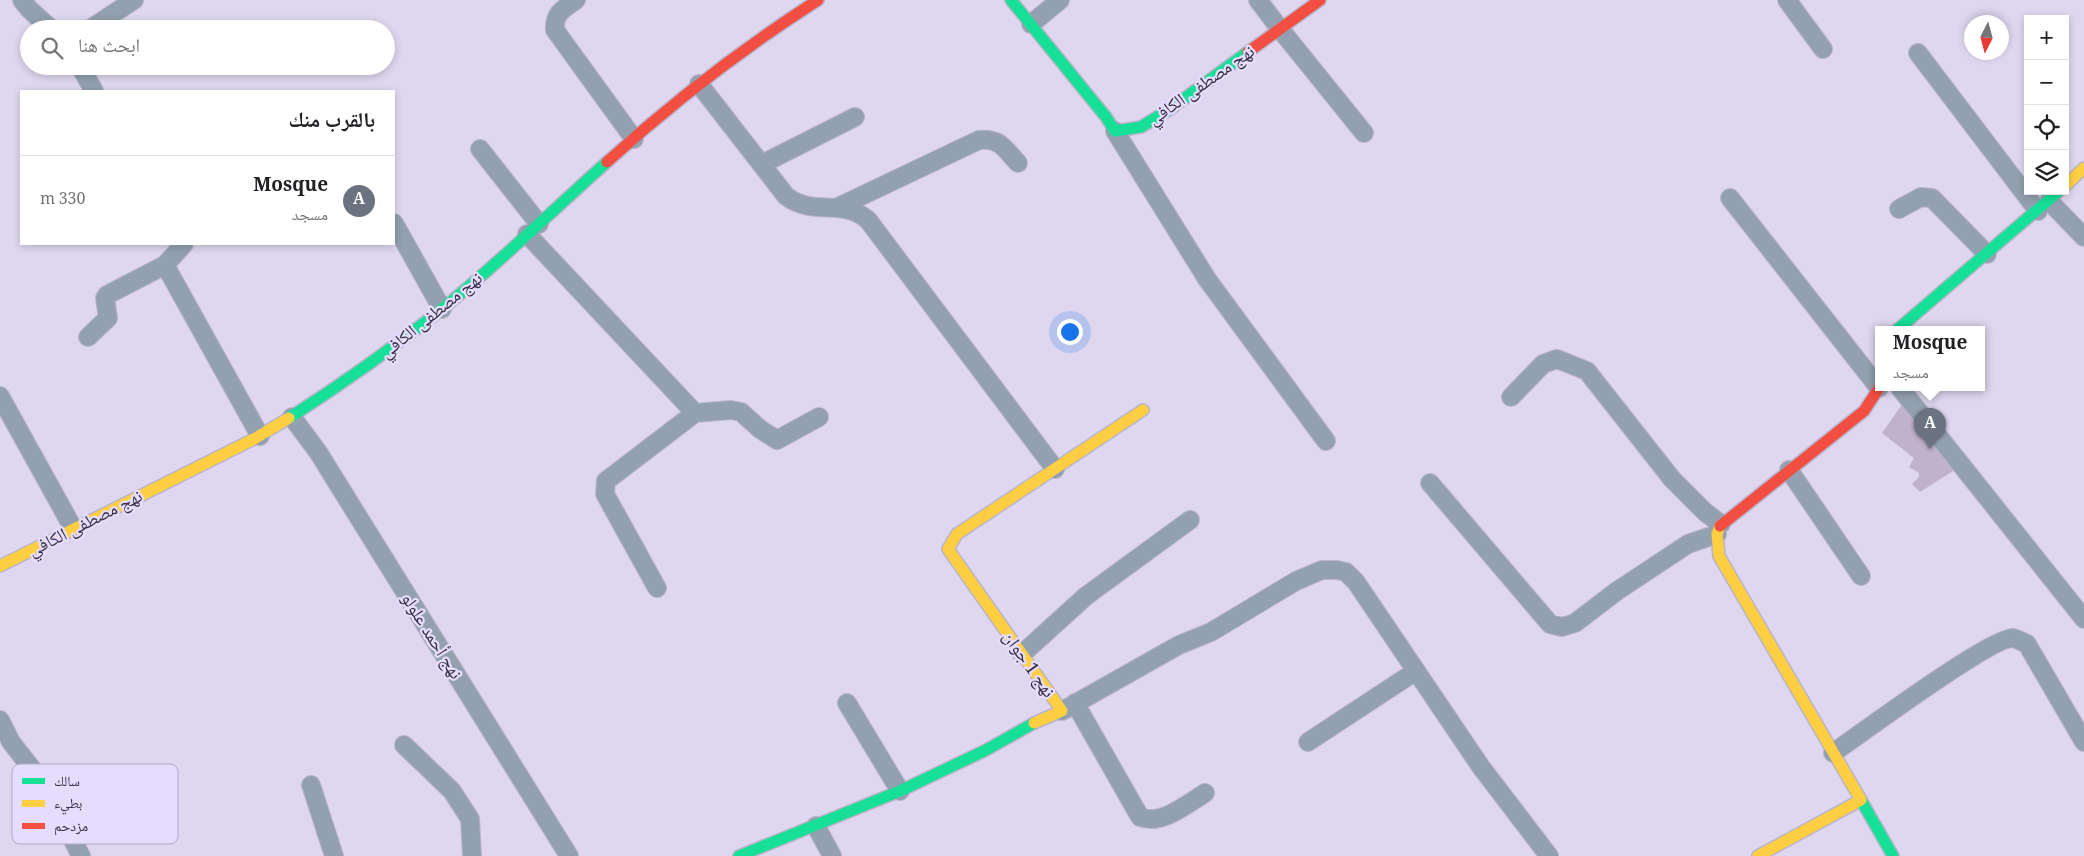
<!DOCTYPE html>
<html lang="ar">
<meta charset="utf-8">
<style>
:root{--surface:#fff;--page:#f6f6f6;--text:#202124;--muted:#757577;--line:#e0e0e0;--accent:#b45309}
body{margin:0;font-family:Georgia,"Noto Naskh Arabic",serif;background:var(--page);color:var(--text);direction:rtl}
.controls{position:absolute;right:15px;top:15px;display:grid;overflow:hidden;border-radius:0px;box-shadow:0 2px 8px #0003}
.controls button{width:45px;height:45px;display:grid;place-items:center;padding:0;border:0;border-bottom:1px solid var(--line);background:var(--surface);color:var(--text);font:25px sans-serif}
.compass{position:absolute;left:1964px;top:15px;width:45px;height:45px;border-radius:50%;background:var(--surface);box-shadow:0 2px 8px #0003;rotate:186deg}
.you{position:absolute;left:1069px;top:331px;width:18px;height:18px;margin:-12px;border:4px solid #fff;border-radius:50%;background:#1a73e8;box-shadow:0 0 0 8px #1a73e833}
.badge{display:grid;place-items:center;width:32px;height:32px;border-radius:50%;background:var(--accent);color:#fff;font-size:16px;font-weight:700}
.pin{position:absolute;translate:-50% -41px;filter:drop-shadow(0 1px 2px #0008)}
.pin::after{content:'';position:absolute;top:26px;width:18px;height:15px;background:inherit;clip-path:polygon(0 0,100% 0,50% 100%)}
.popup{position:absolute;left:1875px;top:326px;width:110px;height:65px;box-sizing:border-box;display:grid;place-content:center;border-radius:0px;background:var(--surface);filter:drop-shadow(0 1px 4px #0005);font-size:16px;white-space:nowrap;color:var(--muted)}
.popup b{font-size:19px;color:var(--text)}
.popup::after{content:'';position:absolute;left:50%;top:100%;margin-left:-10px;border:10px solid transparent;border-top-color:var(--surface)}
.list{margin:0;padding:0;list-style:none}
h2{display:flex;justify-content:space-between;align-items:center;height:65px;margin:0;padding:0 20px;font-size:21px}
h2 small{font-size:16px;font-weight:400;color:var(--muted)}
.list li{display:grid;grid-template-columns:32px 1fr auto;gap:15px;align-items:center;box-sizing:border-box;height:90px;padding:0 20px;border-top:1px solid var(--line)}
.list b{display:block;font-size:19px;white-space:nowrap}
.list p{margin:0;font-size:16px;white-space:nowrap;color:var(--muted)}
.list em{font-size:16px;font-style:normal;color:var(--muted)}
.icon{flex:none;width:28px;height:28px;fill:none;stroke:currentColor;stroke-width:2;stroke-linecap:round;stroke-linejoin:round}
.map{position:relative;flex:none;width:2084px;height:856px;overflow:hidden;direction:ltr}
.search{position:absolute;background:var(--surface);box-shadow:0 2px 8px #0003;left:20px;top:20px;width:375px;height:55px;display:flex;align-items:center;gap:12px;box-sizing:border-box;padding:0 18px;border-radius:28px;color:var(--muted);font-size:19px}
.panel{position:absolute;background:var(--surface);box-shadow:0 2px 8px #0003;left:20px;top:90px;width:375px;height:155px;border-radius:0px;direction:rtl}
.map>svg:first-child{display:block}
.building{fill:#c1b2cc}
.lines{fill:none;stroke-linecap:round;stroke-linejoin:round}
.street-casing{stroke:#bab4c8;stroke-width:20}
.fast-casing{stroke:#bab4c8;stroke-width:14}
.slow-casing{stroke:#bab4c8;stroke-width:14}
.jam-casing{stroke:#bab4c8;stroke-width:14}
.street{stroke:#92a0af;stroke-width:18}
.fast{stroke:#16e098;stroke-width:11}
.slow{stroke:#ffcf43;stroke-width:11}
.jam{stroke:#f24e42;stroke-width:11}
.labels{text-anchor:middle;stroke-width:4.5;stroke-linejoin:round;paint-order:stroke}
.street-label{font-size:18px;fill:#362f44;stroke:#e6dcfd}
.key{fill:#e6dcfd;stroke:#b1a8c6;stroke-width:1}
.key-label{font-size:14px;fill:#362f44}
</style>
<div class="map">
<svg width="2084" height="856" viewBox="0 0 2084 856">
<rect width="100%" height="100%" fill="#ded7ef"/>
<!-- building -->
<path class="building" d="M1903 403 1944 428 1969 461 1920 492 1912 484 1919 477V473L1909 467 1914 458 1882 433Z"/>
<g class="lines">
<defs>
<path id="street" d="M22 0 29 9 51 29
M576 0C563 9 554 13 555 30L634 139
M1258 0 1280 29 1364 133
M1787 0 1823 49
M1031 24 1060 0
M90 29 134 0
M1918 53 2038 211
M80 66 94 91
M699 84 786 196C813 217 842 198 868 220L1055 469
M1115 131 1207 279 1326 441
M480 149 539 224
M762 164 855 117
M1730 198 1879 388
M2049 201 2084 237
M836 208 979 140C1000 138 1004 148 1018 163
M1899 209 1921 197 1932 198 1987 254
M394 223 442 309
M527 234 695 413 606 481 605 494 657 588
M184 244 165 265 260 436
M88 337 108 318 105 298 107 295 165 265
M1900 388 2084 619
M0 396 73 528
M1511 397 1543 364 1557 359 1587 371 1672 479 1705 512 1721 524
M695 413 731 410 741 412 760 429 777 440 819 417
M292 417 318 452 569 856
M1789 470 1861 576
M1430 483 1550 624 1562 627 1575 623 1617 591 1688 544 1717 534
M1022 654 1086 596 1190 520
M847 703 900 791
M1075 703 1140 817C1161 826 1187 804 1205 793
M1062 711 1179 645 1211 632 1296 581 1322 570H1337L1346 572 1356 582 1481 767 1549 856
M0 720 11 742 43 783 81 856
M1308 742 1416 671
M404 745 452 791 470 819 472 856
M1833 753C1859 735 1991 637 2013 638 2017 639 2023 642 2027 644L2084 742
M311 785 334 856
M816 826 832 856"/>
<path id="fast" d="M1011 0 1106 117 1115 131 1141 127 1170 109 1248 52
M1897 330 2059 191
M289 418C342 384 393 348 442 309 499 263 552 211 607 162
M1861 800 1893 856
M739 856 900 791 986 750 1034 723"/>
<path id="slow" d="M2065 186 2084 168
M1720 526 1717 534 1719 556 1861 800 1758 856
M0 566 254 439 289 418
M1034 723 1062 711 948 549 957 534 1143 410"/>
<path id="jam" d="M1248 52 1320 0
M607 162C673 102 743 48 818 0
M1720 526 1864 411 1879 388"/>
</defs>
<!-- street casing -->
<use href="#street" class="street-casing"/>
<!-- fast casing -->
<use href="#fast" class="fast-casing"/>
<!-- slow casing -->
<use href="#slow" class="slow-casing"/>
<!-- jam casing -->
<use href="#jam" class="jam-casing"/>
<!-- street -->
<use href="#street" class="street"/>
<!-- fast -->
<use href="#fast" class="fast"/>
<!-- slow -->
<use href="#slow" class="slow"/>
<!-- jam -->
<use href="#jam" class="jam"/>
</g>
<g class="labels">
<!-- street labels -->
<g class="street-label">
<text transform="translate(1201 85) rotate(-35)" y="6">نهج مصطفى الكافي</text>
<text transform="translate(431 315) rotate(-39)" y="6">نهج مصطفى الكافي</text>
<text transform="translate(85 523) rotate(-27)" y="6">نهج مصطفى الكافي</text>
<text transform="translate(432 636) rotate(58)" y="6">نهج أحمد علولو</text>
<text transform="translate(1029 664) rotate(55)" y="6">نهج 1 جوان</text>
</g>
</g>
<!-- legend -->
<rect x="12" y="764" width="166" height="80" rx="8" class="key"/>
<rect x="22" y="778" width="23" height="6" fill="#16e098"/>
<rect x="22" y="800" width="23" height="7" fill="#ffcf43"/>
<rect x="22" y="823" width="23" height="6" fill="#f24e42"/>
<g class="key-label">
<text x="54" y="786">سالك</text>
<text x="54" y="808">بطيء</text>
<text x="54" y="831">مزدحم</text>
</g>
</svg>
<div class="controls">
<button>+</button>
<button>−</button>
<button><svg class="icon" aria-label="locate" viewBox="0 0 24 24"><circle cx="12" cy="12" r="6"/><path d="M12 2v4M12 18v4M2 12h4M18 12h4"/></svg></button>
<button><svg class="icon" aria-label="layers" viewBox="0 0 24 24"><path d="M12 4l9 5-9 5-9-5zM3 14l9 5 9-5"/></svg></button>
</div>
<svg class="compass" viewBox="-18 -18 36 36"><path d="M0-13l5 13h-10z" fill="#e53935"/><path d="M0 13l5-13h-10z" fill="#757577"/></svg>
<div class="you"></div>
<div class="pin badge" style="left:1930px;top:449px;background:#6b7280">A</div>
<div class="popup"><b>Mosque</b>مسجد</div>
<div class="search"><svg class="icon" aria-label="search" viewBox="0 0 24 24"><circle cx="10" cy="10" r="6"/><path d="M15 15l6 6"/></svg>ابحث هنا</div>
<section class="panel">
<h2>بالقرب منك<small></small></h2>
<ul class="list">
<li><span class="badge" style="background:#6b7280">A</span><div><b>Mosque</b><p>مسجد</p></div><em>330 m</em></li>
</ul>
</section>
</div>
